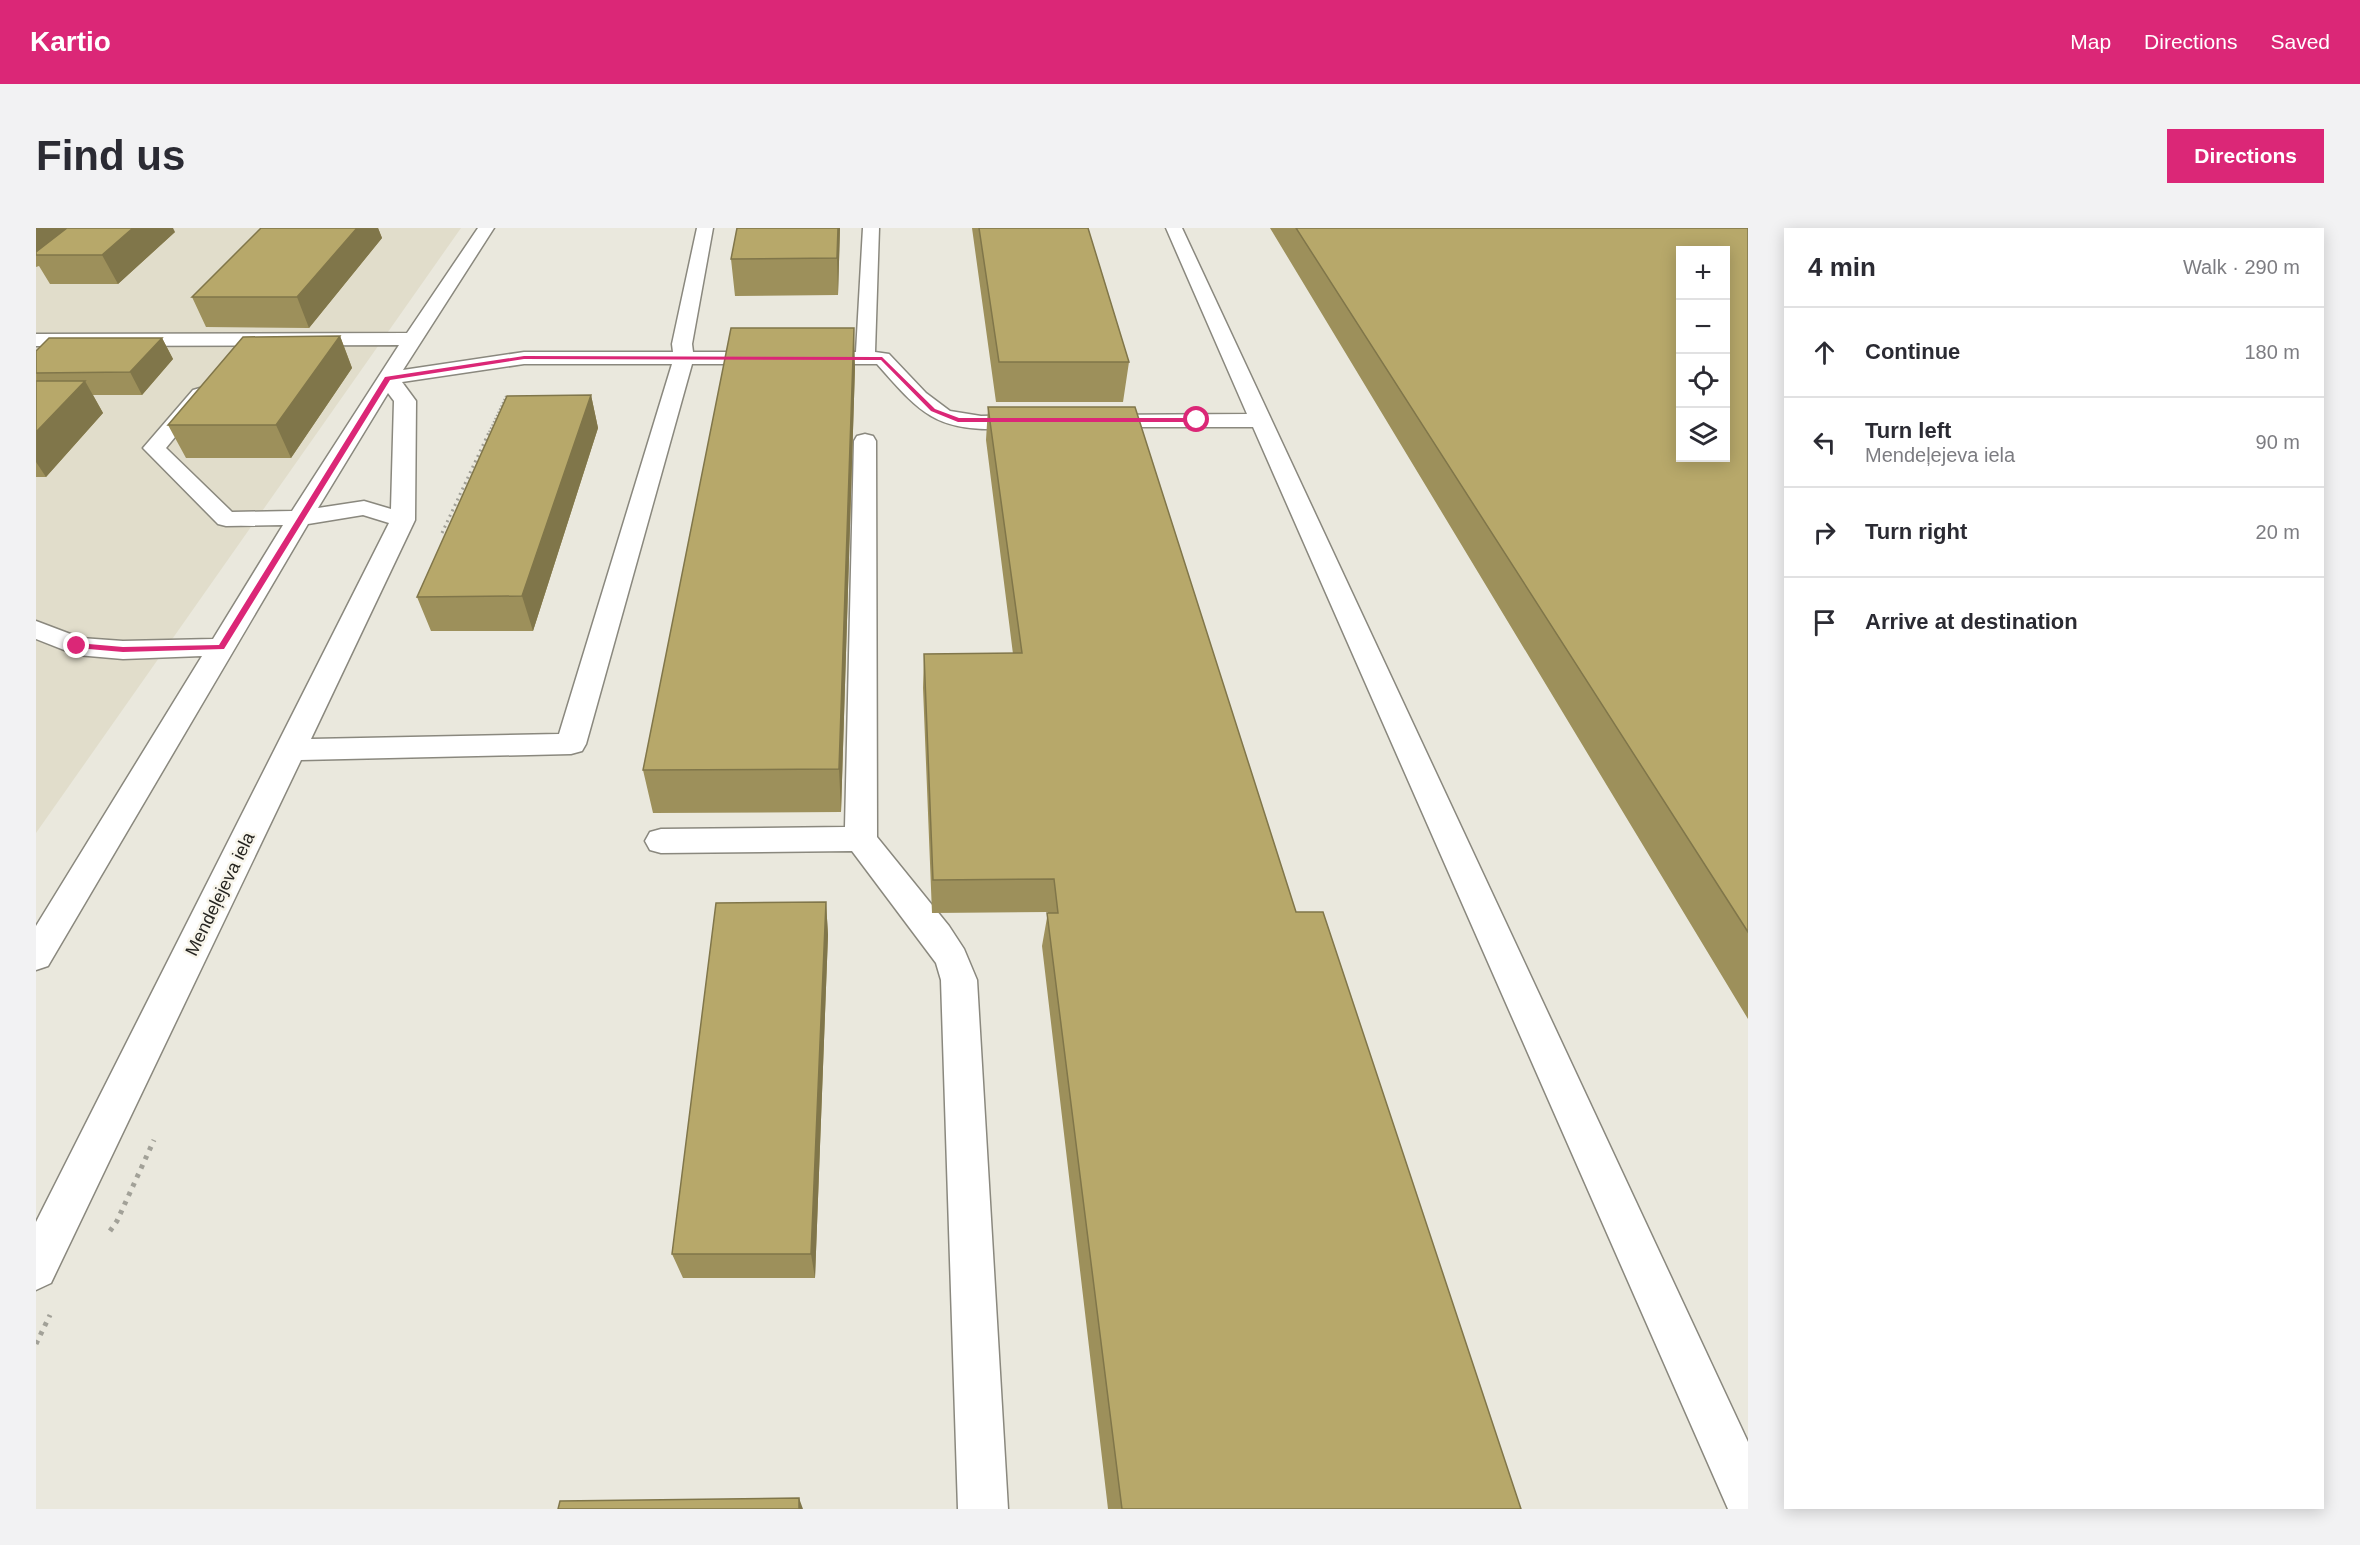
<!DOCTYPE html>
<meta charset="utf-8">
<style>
:root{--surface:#fff;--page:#f2f2f3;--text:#2b2b33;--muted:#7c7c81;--line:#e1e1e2;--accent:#db2777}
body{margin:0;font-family:Helvetica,sans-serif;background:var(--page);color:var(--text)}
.controls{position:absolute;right:18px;top:18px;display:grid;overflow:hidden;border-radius:0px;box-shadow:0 3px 15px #0003}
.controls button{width:54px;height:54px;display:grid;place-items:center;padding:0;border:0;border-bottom:2px solid var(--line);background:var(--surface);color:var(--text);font:30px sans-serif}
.stop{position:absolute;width:18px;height:18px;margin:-14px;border:4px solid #db2777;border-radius:50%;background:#fff}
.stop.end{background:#db2777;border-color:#fff;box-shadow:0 2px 6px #0008}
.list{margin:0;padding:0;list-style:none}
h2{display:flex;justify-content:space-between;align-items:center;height:78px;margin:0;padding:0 24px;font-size:26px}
h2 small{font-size:20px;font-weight:400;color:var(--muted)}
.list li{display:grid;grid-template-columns:39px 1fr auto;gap:18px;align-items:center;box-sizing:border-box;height:90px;padding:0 24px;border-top:2px solid var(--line)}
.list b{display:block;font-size:22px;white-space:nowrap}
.list p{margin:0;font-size:20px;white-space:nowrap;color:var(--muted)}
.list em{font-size:20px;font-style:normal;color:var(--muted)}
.icon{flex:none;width:33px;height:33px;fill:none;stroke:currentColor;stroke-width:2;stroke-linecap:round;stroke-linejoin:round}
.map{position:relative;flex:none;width:1712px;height:1281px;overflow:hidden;border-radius:0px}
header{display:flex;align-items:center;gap:36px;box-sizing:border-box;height:84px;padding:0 30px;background:var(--accent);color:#fff}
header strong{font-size:28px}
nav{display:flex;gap:33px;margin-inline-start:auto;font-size:21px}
.intro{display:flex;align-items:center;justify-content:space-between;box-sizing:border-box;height:144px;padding:0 36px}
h1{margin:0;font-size:42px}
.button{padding:15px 27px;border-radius:0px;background:var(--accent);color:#fff;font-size:21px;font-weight:700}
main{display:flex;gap:36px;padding:0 36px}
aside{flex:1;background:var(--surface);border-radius:0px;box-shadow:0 3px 15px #0003}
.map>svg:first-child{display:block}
.built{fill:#e1ddcb}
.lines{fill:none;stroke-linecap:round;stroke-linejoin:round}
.minor-casing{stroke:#8a887e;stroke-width:3}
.path-far2{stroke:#a2a198;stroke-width:2;stroke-dasharray:1.5 2;stroke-linecap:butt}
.path-far1{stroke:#a2a198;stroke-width:3;stroke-dasharray:2 4;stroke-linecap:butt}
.path{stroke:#a2a198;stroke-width:5;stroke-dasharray:4 6;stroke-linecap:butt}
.minor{fill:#fff;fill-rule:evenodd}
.wall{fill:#9d905b}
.shaded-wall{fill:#80764a}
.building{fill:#b7a86a;stroke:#80764a;stroke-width:1.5;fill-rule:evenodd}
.route{fill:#db2777}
.labels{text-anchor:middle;stroke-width:5;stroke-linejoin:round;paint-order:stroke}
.street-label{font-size:18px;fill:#262521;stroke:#f8f5eb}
</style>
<header>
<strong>Kartio</strong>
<nav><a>Map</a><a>Directions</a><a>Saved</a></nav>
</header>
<div class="intro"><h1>Find us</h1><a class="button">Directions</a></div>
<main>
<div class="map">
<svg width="1712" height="1281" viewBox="0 0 1712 1281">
<rect width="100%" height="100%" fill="#eae8dd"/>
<!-- built -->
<path class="built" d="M0 0H425L0 605Z"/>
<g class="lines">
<defs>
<path id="minor" d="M442 0H458L367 142 488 124H637L636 116 661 0H677L656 116 657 124H820L827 0H843L839 124 853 126 890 165 914 183 945 188 996 187 1004 188 1007 193 1004 198C990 201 976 200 962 201 897 203 881 181 841 136H656L550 516 546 523 535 526 265 532 15 1055 0 1062V994L353 295 327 287 272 296 12 738 0 742V698L166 428 87 431 41 427 0 411V393L45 410 87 413 177 411 247 297 190 298 182 296 107 220 157 162 164 160 171 162 174 166 171 170 130 220 196 284 256 283 363 117 0 118V106L371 105ZM488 136H636L523 506 275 511 379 292 380 173 366 154ZM352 165 358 173 355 281 328 273 282 280Z
M1130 0H1146L1712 1214V1281H1692L1217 199H1060L1052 198 1049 193 1052 188 1060 187 1211 186Z
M829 206 837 208 840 213 841 609 913 698 928 721 941 752 972 1281H922L905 752 900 735 816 623 625 625 614 622 609 613 614 604 625 601 809 599 818 213 821 208Z"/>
</defs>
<!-- minor casing -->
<use href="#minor" class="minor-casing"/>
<!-- path-far2 -->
<path class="path-far2" d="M453 204 470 168"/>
<!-- path-far1 -->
<path class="path-far1" d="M406 305 454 202"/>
<!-- path -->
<path class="path" d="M74 1003 81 993 118 912
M0 1116 14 1087"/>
<!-- minor -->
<use href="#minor" class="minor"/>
</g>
<!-- wall -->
<path class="wall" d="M0 0 139 4 82 56H14L3 38 0 39Z
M225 0H342L346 10 273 100 170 99 156 69Z
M701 0H804L802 67 699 68 695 31Z
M936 0H1052L1093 134 1087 174H960Z
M1234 0H1712V791Z
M304 108 316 140 255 230H150L132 197Z
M126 110 137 131 106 167H57L67 185 10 249H0V123Z
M819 139 805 584 617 585 607 542Z
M555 167 562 200 497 403H395L381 369Z
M952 179 1260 684 1485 1281H1072L1006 718 1012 684 896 685 887 460 888 426H977L950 212Z
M790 674 792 707 779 1050H647L636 1026Z"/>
<!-- shaded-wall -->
<path class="shaded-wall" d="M0 0H50L0 27Z
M97 0H137L139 4 82 56 66 27Z
M321 0H342L346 10 273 100 261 69Z
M802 0H804L802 67 801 30Z
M818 100 819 139 805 584 803 541Z
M304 108 316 140 255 230 240 197Z
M126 110 137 131 106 167 94 144Z
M49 153 67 185 10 249 0 234V204Z
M555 167 562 200 497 403 486 368Z
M790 674 792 707 779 1050 775 1026Z
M763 1270 767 1281H763Z"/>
<!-- building -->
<path class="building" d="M31 0H97L66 27H0V24Z
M225 0H321L261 69H156Z
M701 0H802L801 30 695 31Z
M943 0H1052L1093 134H963Z
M1260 0H1712V704ZM1644 22H1689V230H1644Z
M695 100H818L803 541 607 542Z
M304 108 240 197H132L207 109Z
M13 110H126L94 144 0 145V123Z
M0 153H49L0 204Z
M555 167 486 368 381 369 471 168Z
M952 179H1099L1260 684H1287L1485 1281H1086L1011 685H1022L1018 651 897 652 888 426 986 425Z
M790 674 775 1026H636L680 675Z
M763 1270V1281H522L524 1273Z"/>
<!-- route -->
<path class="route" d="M488 128 846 129 899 181 923 190H1161L1164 192 1161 194H922L895 183 845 132 488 131 354 152 188 421 87 424 41 420 37 418 41 415 87 419 183 417 349 149Z"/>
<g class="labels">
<!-- street labels -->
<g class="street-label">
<text transform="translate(184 666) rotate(-64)" y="6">Mendeļejeva iela</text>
</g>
</g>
</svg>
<div class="controls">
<button>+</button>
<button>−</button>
<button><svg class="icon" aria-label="locate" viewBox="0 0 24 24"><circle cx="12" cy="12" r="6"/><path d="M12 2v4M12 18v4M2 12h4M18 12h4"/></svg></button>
<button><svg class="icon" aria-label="layers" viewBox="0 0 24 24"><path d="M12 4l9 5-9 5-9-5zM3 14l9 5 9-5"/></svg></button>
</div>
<div class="stop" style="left:1161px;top:192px"></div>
<div class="stop end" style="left:41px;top:418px"></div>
</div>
<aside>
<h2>4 min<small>Walk · 290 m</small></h2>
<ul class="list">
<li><svg class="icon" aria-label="ahead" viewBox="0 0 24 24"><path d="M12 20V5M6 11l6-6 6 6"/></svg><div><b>Continue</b></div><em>180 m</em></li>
<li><svg class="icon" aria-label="left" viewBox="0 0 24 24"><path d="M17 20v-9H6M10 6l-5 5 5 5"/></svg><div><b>Turn left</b><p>Mendeļejeva iela</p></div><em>90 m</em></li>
<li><svg class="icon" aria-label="right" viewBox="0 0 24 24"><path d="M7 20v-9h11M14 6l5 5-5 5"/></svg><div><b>Turn right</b></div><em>20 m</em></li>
<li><svg class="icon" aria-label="arrive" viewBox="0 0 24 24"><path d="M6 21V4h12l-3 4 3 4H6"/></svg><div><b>Arrive at destination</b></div></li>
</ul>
</aside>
</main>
